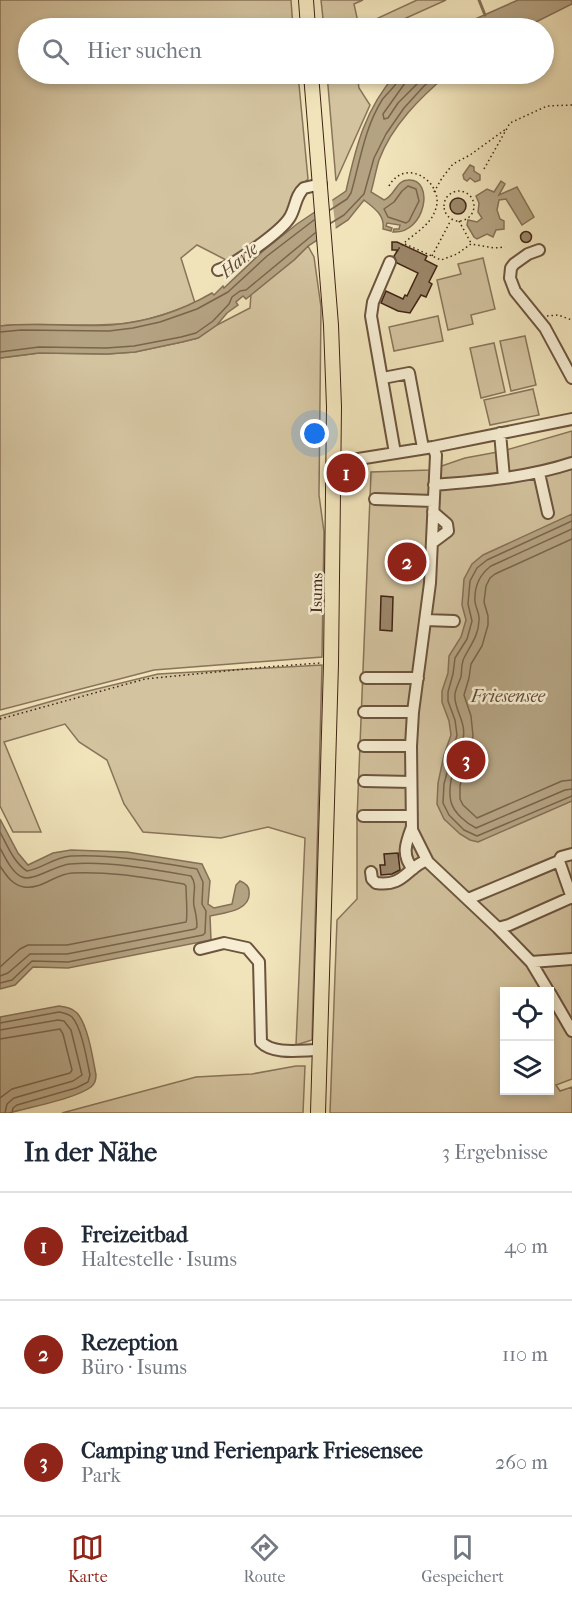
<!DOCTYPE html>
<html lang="de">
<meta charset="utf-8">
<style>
:root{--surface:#fff;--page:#f2f2f3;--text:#1f2937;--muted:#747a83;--line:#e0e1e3;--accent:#8f2418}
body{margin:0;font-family:"IM FELL French Canon",serif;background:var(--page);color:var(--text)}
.controls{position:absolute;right:18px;bottom:18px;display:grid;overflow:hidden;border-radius:0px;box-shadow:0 3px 9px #0003}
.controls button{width:54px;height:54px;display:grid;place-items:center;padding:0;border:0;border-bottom:2px solid var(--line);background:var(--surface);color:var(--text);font:30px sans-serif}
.you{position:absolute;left:315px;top:434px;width:21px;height:21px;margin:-15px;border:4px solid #fff;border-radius:50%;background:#1a73e8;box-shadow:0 0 0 9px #1a73e833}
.badge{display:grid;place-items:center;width:39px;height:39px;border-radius:50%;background:var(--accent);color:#fff;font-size:20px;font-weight:700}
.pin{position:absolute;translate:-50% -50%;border:3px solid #fff;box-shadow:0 2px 6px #0006}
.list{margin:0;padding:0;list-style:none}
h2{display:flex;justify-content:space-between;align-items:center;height:78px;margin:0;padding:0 24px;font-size:26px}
h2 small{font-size:20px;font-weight:400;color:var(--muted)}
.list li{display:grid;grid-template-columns:39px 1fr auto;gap:18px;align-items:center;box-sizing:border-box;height:108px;padding:0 24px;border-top:2px solid var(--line)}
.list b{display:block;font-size:22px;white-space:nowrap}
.list p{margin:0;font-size:20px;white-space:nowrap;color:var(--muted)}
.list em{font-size:20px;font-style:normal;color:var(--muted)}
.icon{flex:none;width:33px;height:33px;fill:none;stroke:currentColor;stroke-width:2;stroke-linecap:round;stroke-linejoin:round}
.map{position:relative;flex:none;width:572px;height:1113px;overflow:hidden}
.search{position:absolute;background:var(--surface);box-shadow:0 3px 9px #0003;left:18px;right:18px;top:18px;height:66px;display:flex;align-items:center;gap:15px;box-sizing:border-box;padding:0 21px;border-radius:33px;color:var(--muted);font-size:22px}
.sheet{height:402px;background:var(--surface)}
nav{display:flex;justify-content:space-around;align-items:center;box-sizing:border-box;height:84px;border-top:2px solid var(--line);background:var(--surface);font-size:16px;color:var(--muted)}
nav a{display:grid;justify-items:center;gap:3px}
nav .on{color:var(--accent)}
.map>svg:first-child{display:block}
.green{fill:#d3c39f;stroke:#89745a;stroke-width:1.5;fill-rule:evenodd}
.water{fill:#b4a382;stroke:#857056;stroke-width:1.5}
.pier{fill:#f1e4bb}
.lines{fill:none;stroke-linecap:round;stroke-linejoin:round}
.shore{stroke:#7a644b;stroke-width:1.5}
.stream{stroke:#857056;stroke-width:3}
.building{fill:#9c886b;stroke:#3f2414;stroke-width:1.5}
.minor-casing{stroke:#6c543e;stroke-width:14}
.major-casing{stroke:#3f2414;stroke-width:16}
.path{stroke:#3f2414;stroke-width:1.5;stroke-dasharray:1.5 3;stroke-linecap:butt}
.minor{stroke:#f6edd3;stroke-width:10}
.major{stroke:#f1e4bb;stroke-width:14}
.labels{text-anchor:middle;stroke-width:5;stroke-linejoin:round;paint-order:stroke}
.street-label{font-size:16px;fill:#3f2414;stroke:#f6edd3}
.water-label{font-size:18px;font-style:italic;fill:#624a35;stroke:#f6edd3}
</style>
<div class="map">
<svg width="572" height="1113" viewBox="0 0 572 1113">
<rect width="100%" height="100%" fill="#f1e4bb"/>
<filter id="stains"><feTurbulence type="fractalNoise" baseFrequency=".00333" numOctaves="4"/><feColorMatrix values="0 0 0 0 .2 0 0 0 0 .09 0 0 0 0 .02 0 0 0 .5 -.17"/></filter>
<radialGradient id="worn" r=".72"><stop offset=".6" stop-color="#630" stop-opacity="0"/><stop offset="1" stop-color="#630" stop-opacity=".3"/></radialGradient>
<!-- green -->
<path class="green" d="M0 0H291L293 28H28V74H298L308 179C291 192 296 203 284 218 272 234 246 250 230 262L197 245 181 258 195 303C174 311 152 320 129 323 86 328 43 322 0 326Z
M321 0H363L354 4 359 27 417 0H446L384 28H324Z
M327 74H357L359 88 370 105 336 181Z
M308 246 314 257 321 307 319 495 324 532 322 657 154 670 0 710V358L39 353 107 354 135 352 182 342 198 338 217 325 250 308 251 294 294 260Z
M483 258 495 309 471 315 473 324 448 330 437 280 461 274 458 264Z
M438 316 443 341 394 351 389 327Z
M525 336 536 385 511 391 500 341Z
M494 343 505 392 481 398 470 348Z
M533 389 539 415 490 425 484 400Z
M572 431V1079L556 1085 560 1091 572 1087V1113H330L337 920 357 899V819L371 472 430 470 465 458 503 451ZM504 992H550V1090H504Z
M322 665 312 1040 296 1045 305 838 268 827 221 838 143 832 124 804 107 760 79 742 65 724 4 742 41 832H13L0 806V716L80 693 158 674Z
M296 1066H305L303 1113H62L196 1077 252 1074Z"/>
<!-- water -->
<path class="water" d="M518 0H572V4L524 28H455Z
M396 74H448C421 97 392 125 379 160 376 170 374 181 371 192L384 200C395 196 396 180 408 180 435 178 426 234 393 232L394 229H399L400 225 387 223 386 226 392 228 391 231 383 229C385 215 374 208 364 200L348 220 308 246 294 260 246 299 243 296 236 302 238 305 227 313 217 325 198 338 182 342 135 352 107 354 39 353 0 358V326C37 322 74 327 111 325 147 322 181 311 212 293L214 295 223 286 224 288 263 251 297 224 346 191C356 146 365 109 396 74Z
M470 165 474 167V171L480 175V180L475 182 470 178 467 181 464 179 463 175Z
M501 181 505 184 499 195 517 187 534 217 522 225 506 199 499 200 497 210 500 219 504 221V229L496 230 493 237 487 234 477 239 474 237 467 225 468 220 477 222 482 218 478 212 479 203 476 196 487 189 494 192Z
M572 514V801L478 842 470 840 460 834 444 819 437 804 438 783 444 755 451 735 449 721 442 702V691L448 673 449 656 461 637 466 620 462 605 464 579 472 564 483 555Z
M0 819 18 853 28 865 53 853 71 850 127 852 202 864 210 881 208 904 214 908 232 904 236 885 240 881C245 883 249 886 249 891 252 911 224 913 210 916L211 940 68 968 33 967 15 985 0 989Z
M59 1006C66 1007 72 1008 77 1013 88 1025 93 1059 96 1075 96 1080 95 1084 91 1087 75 1099 30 1107 9 1113H0V1017Z"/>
<!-- pier -->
<path class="pier" d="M332 198 336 231 317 243 314 209Z"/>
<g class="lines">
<!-- shore -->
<path class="shore" d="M407 74 405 83 383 114 384 119 388 118 398 103 427 74
M408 186 416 189 419 201 409 221 406 223 388 217 384 209 394 202 402 191Z
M330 210 347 199 351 193C360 162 364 129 382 100 388 92 399 84 400 74
M331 223 344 215 364 194 374 158 386 134 404 108 424 86 439 74
M0 332 21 330 109 331 133 328 160 322 197 309 228 292 267 256 314 220
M0 352 39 347 106 348 134 346 181 337 196 333 213 321 229 304 232 297 240 291 246 290 315 233
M572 521 487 560 477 568 470 581 468 604 472 621 467 639 455 658 453 674 448 692V701L455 720 457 735 444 784 443 803 449 815 464 830 477 836 572 796
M572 529 491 566C479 575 474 587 475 602 476 609 480 614 479 620 479 635 470 646 464 658 461 664 462 670 461 677 459 682 456 688 455 694 453 708 467 722 463 739 459 759 446 781 451 802 454 813 466 823 476 828L565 790 572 789
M572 539 495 574 490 578 486 586 484 602 488 616V625L482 646 471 664 469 678 464 695 471 716 473 736 460 786V799L463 805 477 818 562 781 572 780
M0 832C7 845 14 863 27 871 42 869 54 857 71 856 112 854 156 862 197 869L203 882 202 904 206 911 205 933 203 935 68 962 32 961 12 980 0 983
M0 848C5 857 12 873 22 877 32 882 56 865 70 864 110 861 152 869 191 876 198 886 192 895 194 906 196 914 197 919 197 927L195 929 67 954H30L8 973 0 976
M0 866C6 875 12 885 24 887 41 890 55 874 72 873 110 871 147 878 184 884L186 886C186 895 188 918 186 922L67 945H28L20 949 0 967
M0 1023 59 1012C64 1013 69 1014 72 1017 82 1028 87 1061 90 1075L88 1082 76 1088 17 1105 13 1108 12 1113
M0 1030 58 1020 64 1021 71 1030 82 1075 73 1081 14 1098 7 1104 5 1113
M0 1039 60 1029 63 1034 72 1070 70 1073 12 1089 0 1098"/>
<!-- stream -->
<path class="stream" d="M479 0 485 15"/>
</g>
<!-- building -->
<path class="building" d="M450 206a8 8 0 1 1 16 0a8 8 0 1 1-16 0Z
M520.5 237a5.5 5.5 0 1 1 11 0a5.5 5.5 0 1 1-11 0Z
M392 242H397L427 256 425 260 437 266 429 282 432 284 426 297 421 295 410 313 398 311 381 303 386 291 403 299 405 295 407 296 418 273 397 263 394 256 398 250H392Z
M399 544 418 545 415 569H399Z
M381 596 393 597 392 631 380 630Z
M398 853 400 870 392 874 381 875 380 865H385L384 854Z"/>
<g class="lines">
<defs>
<path id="minor" d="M539 250 528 254 514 264 511 268 510 278 515 291 545 328 572 378
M390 262 373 302 371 316 395 453
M218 270C233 266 282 231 290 217 296 207 295 196 304 188L321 184
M383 378 409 373 423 448
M500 433 504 478
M433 447 436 455 430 583 413 712 411 746 412 830 428 862 498 928 531 962 549 992
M334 461 352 460 433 447 572 419
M539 473 548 513
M434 485C480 481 527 478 572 463
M375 499 433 501
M432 543 448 531 447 524 433 512
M425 620 454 621
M366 678H418
M364 712H413
M364 746H411
M364 781 411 782
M363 816H411
M412 827C406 843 401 855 413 869
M572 854 561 857 559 861 572 898
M371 872 372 879 376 883C404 887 406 868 427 860
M468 899 559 861
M498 928 509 925 572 897
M200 949 224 943 247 948 259 962 261 1042C273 1055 302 1050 319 1050
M531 962 572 959
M550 993 572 1031"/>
<path id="major" d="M306 0 308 28
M311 74 331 325 334 407 331 664 318 1113"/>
</defs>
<!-- minor casing -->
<use href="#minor" class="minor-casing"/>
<!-- major casing -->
<use href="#major" class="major-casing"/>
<!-- path -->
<path class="path" d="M484 169 510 123 547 106 572 105
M389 186C406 156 444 183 436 208 430 230 405 236 395 254
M444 206a15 15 0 1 1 30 0a15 15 0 1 1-30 0Z
M434 192 442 178 453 164 470 155 506 129
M459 221 471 243
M405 244 441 260 457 254 471 244 494 248 505 247
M432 256 451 220
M547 316 558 315 572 320
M0 719 145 679 266 667 320 663"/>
<!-- minor -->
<use href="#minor" class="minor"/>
<!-- major -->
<use href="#major" class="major"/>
</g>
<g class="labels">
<!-- street labels -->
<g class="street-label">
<text transform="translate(316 593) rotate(-89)" y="6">Isums</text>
</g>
<!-- water labels -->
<g class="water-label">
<text transform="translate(239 260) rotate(-40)" y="6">Harle</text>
<text x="508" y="702">Friesensee</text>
</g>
</g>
<rect width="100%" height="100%" filter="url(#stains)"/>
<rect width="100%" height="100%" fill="url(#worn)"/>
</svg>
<div class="controls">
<button><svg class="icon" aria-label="locate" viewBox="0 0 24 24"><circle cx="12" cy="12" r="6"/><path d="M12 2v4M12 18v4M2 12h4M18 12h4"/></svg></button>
<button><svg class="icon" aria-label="layers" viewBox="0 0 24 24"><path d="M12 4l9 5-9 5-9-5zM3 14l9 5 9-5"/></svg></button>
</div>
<div class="you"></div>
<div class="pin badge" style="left:346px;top:473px">1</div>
<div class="pin badge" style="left:407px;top:562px">2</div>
<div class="pin badge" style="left:466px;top:760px">3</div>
<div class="search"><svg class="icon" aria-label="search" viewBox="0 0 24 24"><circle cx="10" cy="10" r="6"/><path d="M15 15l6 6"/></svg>Hier suchen</div>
</div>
<section class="sheet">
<h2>In der Nähe<small>3 Ergebnisse</small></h2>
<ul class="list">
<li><span class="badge">1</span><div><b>Freizeitbad</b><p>Haltestelle · Isums</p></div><em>40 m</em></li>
<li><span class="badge">2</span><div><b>Rezeption</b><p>Büro · Isums</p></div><em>110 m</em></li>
<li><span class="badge">3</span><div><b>Camping und Ferienpark Friesensee</b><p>Park</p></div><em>260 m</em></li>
</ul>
</section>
<nav>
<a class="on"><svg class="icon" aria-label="map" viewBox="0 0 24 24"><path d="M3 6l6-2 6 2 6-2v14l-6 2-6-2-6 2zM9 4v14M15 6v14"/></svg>Karte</a>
<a><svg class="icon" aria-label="directions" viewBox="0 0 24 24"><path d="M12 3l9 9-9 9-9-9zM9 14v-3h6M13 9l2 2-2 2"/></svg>Route</a>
<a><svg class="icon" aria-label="saved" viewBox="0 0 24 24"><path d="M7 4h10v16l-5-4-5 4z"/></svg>Gespeichert</a>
</nav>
